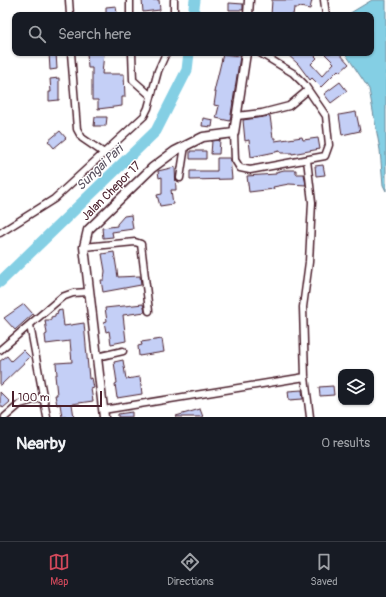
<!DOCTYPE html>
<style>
:root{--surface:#171b24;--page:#20242c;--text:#f1f3f6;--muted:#9ea1a6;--line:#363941;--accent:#d1495b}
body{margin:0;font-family:Pangolin,sans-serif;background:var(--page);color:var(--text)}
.controls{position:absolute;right:12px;bottom:12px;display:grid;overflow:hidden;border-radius:8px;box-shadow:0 1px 3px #0004}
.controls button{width:36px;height:36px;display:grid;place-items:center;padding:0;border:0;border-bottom:1px solid var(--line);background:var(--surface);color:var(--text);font:20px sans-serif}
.scale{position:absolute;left:12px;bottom:10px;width:90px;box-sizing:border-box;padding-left:4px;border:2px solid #4a1f2b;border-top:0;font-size:11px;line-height:14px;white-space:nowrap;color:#4a1f2b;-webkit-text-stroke:3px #fff;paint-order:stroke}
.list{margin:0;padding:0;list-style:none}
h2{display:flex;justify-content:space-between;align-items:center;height:52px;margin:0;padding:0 16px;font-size:17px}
h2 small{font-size:13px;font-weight:400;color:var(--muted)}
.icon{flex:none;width:22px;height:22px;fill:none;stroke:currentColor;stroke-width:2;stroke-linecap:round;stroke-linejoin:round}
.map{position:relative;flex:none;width:386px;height:417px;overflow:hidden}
.search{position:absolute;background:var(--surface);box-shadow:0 1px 3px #0004;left:12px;right:12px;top:12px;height:44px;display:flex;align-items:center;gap:10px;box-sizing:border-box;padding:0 14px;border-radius:8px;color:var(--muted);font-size:15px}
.sheet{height:124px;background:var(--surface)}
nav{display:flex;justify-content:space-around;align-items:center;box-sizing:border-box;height:56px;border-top:1px solid var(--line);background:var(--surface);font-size:11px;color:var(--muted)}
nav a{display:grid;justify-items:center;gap:2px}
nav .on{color:var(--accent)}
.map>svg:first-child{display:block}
.water{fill:#84cfe4;stroke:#6d899a}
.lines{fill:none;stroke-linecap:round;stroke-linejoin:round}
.river{stroke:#84cfe4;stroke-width:11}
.building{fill:#c4cff6;stroke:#4a1f2b}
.street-casing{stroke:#4a1f2b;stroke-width:9}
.secondary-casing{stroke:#4a1f2b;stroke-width:11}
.street{stroke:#fff;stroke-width:6}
.secondary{stroke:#fff;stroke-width:8}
.labels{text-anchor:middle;stroke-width:3;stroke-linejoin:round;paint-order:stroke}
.street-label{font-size:12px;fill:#4a1f2b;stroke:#fff}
.water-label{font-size:13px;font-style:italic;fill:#5b5462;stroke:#fff}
</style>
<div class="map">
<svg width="386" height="417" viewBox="0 0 386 417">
<rect width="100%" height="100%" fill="#fff"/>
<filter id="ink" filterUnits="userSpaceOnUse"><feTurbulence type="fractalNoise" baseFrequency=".025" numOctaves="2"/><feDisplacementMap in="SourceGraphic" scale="8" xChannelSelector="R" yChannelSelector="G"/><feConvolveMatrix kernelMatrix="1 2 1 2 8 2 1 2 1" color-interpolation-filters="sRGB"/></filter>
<g filter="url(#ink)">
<!-- water -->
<path class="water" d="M372 0H386V191L383 185 380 150 369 89 345 53H371V15H347Z"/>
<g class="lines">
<!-- river -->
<path class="river" d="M193 15 195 0
M0 282 156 131 187 70 189 53"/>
</g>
<!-- building -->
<path class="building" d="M142 0H159L160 10 143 12Z
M272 0H312L310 9 300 7 299 8H294L293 15H271Z
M229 3 243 4V10H229Z
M116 6 117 14 106 15V7Z
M49 53H56L57 69 50 70Z
M87 53H104L102 74H124L125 97H122V106L98 109V100H92V68H88Z
M286 53H312L317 58 311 64 322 76 334 63 324 53H339L349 64 340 72 338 70 321 87 312 78 310 80 298 64Z
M223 54 240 56 230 121 216 118 219 106 214 105 216 92H214Z
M59 78V100L49 101V92H51L50 79Z
M340 82 347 91 331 103 324 94Z
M356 112 360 131 342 135 339 115Z
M270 116 273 138H275V141L302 137 303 140 318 138 320 149 292 154V153H281L280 151 251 157 249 140 245 141 243 120Z
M95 117H107L106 126H94Z
M203 118 213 120 212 127 202 126Z
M60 131 66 138 54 148 48 141Z
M220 140 219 154H211L212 141Z
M190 151H206V159H190Z
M217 158H230L232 179 190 180V171H217Z
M323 165 325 175 316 176 315 166Z
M175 167 176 190H171L173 204 160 206 157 195 162 194V177L159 178 158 171Z
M284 170H296V174H304L306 185 289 184 273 187 274 189 249 192 247 176 276 174V172Z
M131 215 133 229 112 232 113 237 103 238 102 228 117 226V224L124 216Z
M114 252 118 277 140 276 141 285 103 292 101 280H104L105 271 102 254Z
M24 304 33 314 15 330 4 318Z
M143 304 145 312 123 315 126 341 111 344 109 331 106 332 104 322 107 321 105 308Z
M62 310 64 326 84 323 89 379 92 378 94 388 91 389 93 401 72 404 74 417H62L60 404 57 405 55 395H57L55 375H57L56 363 72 362 70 341 46 344 45 335 47 334 45 320H51V317L55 316V314L58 313 57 311Z
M162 339 164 352 139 356 138 346 142 345 141 342Z
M23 350 30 357 0 386V361L7 356 11 361Z
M123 360 126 379 140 377 142 394 117 398 115 384 117 383 114 362Z
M333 386 334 395 320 396 319 387Z
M302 390 303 399 289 400 288 391Z
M0 392 10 402 3 408 0 404Z
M200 409 203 417H176V416Z
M132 412V417H118V414Z"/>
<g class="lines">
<defs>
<path id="street" d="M69 0 70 15
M130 0V15
M174 0V15
M324 0 326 15
M71 53 77 129 82 138 104 153
M132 53 133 80 151 96
M237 116 262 113 289 106 308 90
M234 133 235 160 240 168 250 170 325 156 329 145 326 116 304 84 293 73 260 53
M307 160 312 202 309 262 303 307 305 377 310 417
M180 178 185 146
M0 233 54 199 144 116 148 108 158 71 166 53
M84 247 135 242 141 244 149 311
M30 325 47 417
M0 350 62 297 73 293 88 292
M97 357 123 351
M103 410 305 377
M5 417 20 404 44 397"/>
<path id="secondary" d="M248 15 249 0
M104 417 84 247 88 230 152 168 175 151 203 137 234 133 246 53"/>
</defs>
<!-- street casing -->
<use href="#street" class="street-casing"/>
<!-- secondary casing -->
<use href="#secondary" class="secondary-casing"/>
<!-- street -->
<use href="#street" class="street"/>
<!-- secondary -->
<use href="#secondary" class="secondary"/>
</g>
</g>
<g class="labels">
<!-- street labels -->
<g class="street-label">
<text transform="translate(111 191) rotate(-45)" y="4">Jalan Chepor 17</text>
</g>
<!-- water labels -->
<g class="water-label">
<text transform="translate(99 167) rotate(-44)" y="5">Sungai Pari</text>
</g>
</g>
</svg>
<div class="controls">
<button><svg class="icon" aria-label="layers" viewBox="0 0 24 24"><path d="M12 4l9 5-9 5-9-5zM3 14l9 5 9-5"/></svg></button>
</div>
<div class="scale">100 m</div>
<div class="search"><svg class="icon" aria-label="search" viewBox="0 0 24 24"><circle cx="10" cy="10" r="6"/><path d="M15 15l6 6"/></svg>Search here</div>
</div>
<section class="sheet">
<h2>Nearby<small>0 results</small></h2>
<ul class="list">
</ul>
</section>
<nav>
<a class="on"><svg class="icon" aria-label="map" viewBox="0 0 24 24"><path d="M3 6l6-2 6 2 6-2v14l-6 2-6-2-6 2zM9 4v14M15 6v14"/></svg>Map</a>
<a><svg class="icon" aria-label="directions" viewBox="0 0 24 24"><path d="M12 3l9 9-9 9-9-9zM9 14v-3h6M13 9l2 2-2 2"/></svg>Directions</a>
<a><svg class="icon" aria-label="saved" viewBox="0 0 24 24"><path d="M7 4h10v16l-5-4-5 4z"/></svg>Saved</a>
</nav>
